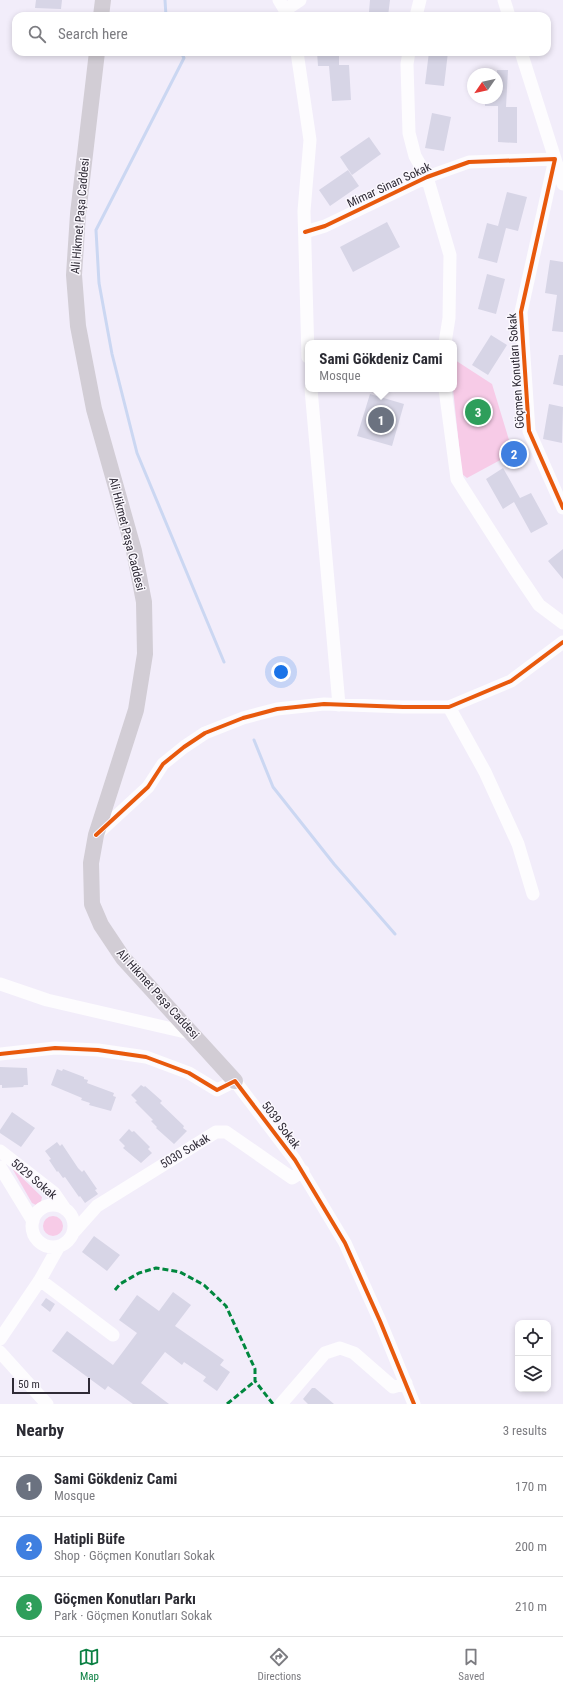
<!DOCTYPE html>
<meta charset="utf-8">
<style>
:root{--surface:#fff;--page:#f7f7f7;--text:#2b2b33;--muted:#7c7c81;--line:#e1e1e2;--accent:#0b8043}
body{margin:0;font-family:"Roboto Condensed",sans-serif;background:var(--page);color:var(--text)}
.controls{position:absolute;right:12px;bottom:12px;display:grid;overflow:hidden;border-radius:8px;box-shadow:0 2px 6px #0003}
.controls button{width:36px;height:36px;display:grid;place-items:center;padding:0;border:0;border-bottom:1px solid var(--line);background:var(--surface);color:var(--text);font:20px sans-serif}
.compass{position:absolute;left:467px;top:68px;width:36px;height:36px;border-radius:50%;background:var(--surface);box-shadow:0 2px 6px #0003;rotate:236deg}
.scale{position:absolute;left:12px;bottom:10px;width:78px;box-sizing:border-box;padding-left:4px;border:2px solid #2f2b36;border-top:0;font-size:11px;line-height:14px;white-space:nowrap;color:#2f2b36;-webkit-text-stroke:3px #fbf8fe;paint-order:stroke}
.you{position:absolute;left:281px;top:672px;width:14px;height:14px;margin:-10px;border:3px solid #fff;border-radius:50%;background:#1a73e8;box-shadow:0 0 0 6px #1a73e833}
.badge{display:grid;place-items:center;width:26px;height:26px;border-radius:50%;background:var(--accent);color:#fff;font-size:13px;font-weight:700}
.pin{position:absolute;translate:-50% -50%;border:2px solid #fff;box-shadow:0 1px 4px #0006}
.popup{position:absolute;left:305px;top:340px;width:152px;height:52px;box-sizing:border-box;display:grid;place-content:center;border-radius:8px;background:var(--surface);filter:drop-shadow(0 1px 3px #0005);font-size:13px;white-space:nowrap;color:var(--muted)}
.popup b{font-size:15px;color:var(--text)}
.popup::after{content:'';position:absolute;left:50%;top:100%;margin-left:-8px;border:8px solid transparent;border-top-color:var(--surface)}
.list{margin:0;padding:0;list-style:none}
h2{display:flex;justify-content:space-between;align-items:center;height:52px;margin:0;padding:0 16px;font-size:17px}
h2 small{font-size:13px;font-weight:400;color:var(--muted)}
.list li{display:grid;grid-template-columns:26px 1fr auto;gap:12px;align-items:center;box-sizing:border-box;height:60px;padding:0 16px;border-top:1px solid var(--line)}
.list b{display:block;font-size:15px;white-space:nowrap}
.list p{margin:0;font-size:13px;white-space:nowrap;color:var(--muted)}
.list em{font-size:13px;font-style:normal;color:var(--muted)}
.icon{flex:none;width:22px;height:22px;fill:none;stroke:currentColor;stroke-width:2;stroke-linecap:round;stroke-linejoin:round}
.map{position:relative;flex:none;width:563px;height:1404px;overflow:hidden}
.search{position:absolute;background:var(--surface);box-shadow:0 2px 6px #0003;left:12px;right:12px;top:12px;height:44px;display:flex;align-items:center;gap:10px;box-sizing:border-box;padding:0 14px;border-radius:12px;color:var(--muted);font-size:15px}
.sheet{height:232px;background:var(--surface)}
nav{display:flex;justify-content:space-around;align-items:center;box-sizing:border-box;height:56px;border-top:1px solid var(--line);background:var(--surface);font-size:11px;color:var(--muted)}
nav a{display:grid;justify-items:center;gap:2px}
nav .on{color:var(--accent)}
.map>svg:first-child{display:block}
.green{fill:#f7cbe7}
.lines{fill:none;stroke-linecap:round;stroke-linejoin:round}
.stream{stroke:#cbd7f2;stroke-width:3}
.building{fill:#d7d5e6}
.minor{stroke:#fdfcfe;stroke-width:13}
.major{stroke:#d2cdd5;stroke-width:16}
.quiet{stroke:#00873e;stroke-width:3;stroke-dasharray:6 3;stroke-linecap:butt}
.cycleway-casing{stroke:#fbf8fe;stroke-width:6}
.cycleway{stroke:#e8590c;stroke-width:4}
.labels{text-anchor:middle;stroke-width:3;stroke-linejoin:round;paint-order:stroke}
.street-label{font-size:12px;fill:#2f2b36;stroke:#fbf8fe}
</style>
<div class="map">
<svg width="563" height="1404" viewBox="0 0 563 1404">
<rect width="100%" height="100%" fill="#f2edfa"/>
<!-- green -->
<path class="green" d="M455 360 492 384 509 440 504 458 467 478 462 474 453 389Z
M12 1168 42 1197 41 1202 36 1205 32 1203Z
M43 1226a10 10 0 1 1 20 0a10 10 0 1 1-20 0Z"/>
<g class="lines">
<!-- stream -->
<path class="stream" d="M165 0 166 16
M181 52 184 58 96 230 99 283 112 354 137 453 224 662
M254 740 273 787 334 864 395 934"/>
</g>
<!-- building -->
<path class="building" d="M36 0H62L61 9 35 8Z
M370 0H390L388 16H379L380 13 369 12Z
M317 52H339V65H349L351 100 332 101 329 66H318Z
M429 52H448L444 86 425 84Z
M497 70H508L506 107H517V143L498 142V106H485V98H497Z
M432 113 451 117 444 151 425 148Z
M369 137 381 154 352 175 340 157Z
M348 170 359 186 330 206 319 190Z
M507 192 527 197 518 231 506 228 497 263 478 258 487 223 498 226Z
M387 222 400 247 353 272 340 247Z
M550 260 563 262V332L552 331 557 295 545 293Z
M487 274 505 279 496 314 478 309Z
M491 335 507 345 488 375 472 365Z
M559 355H563V386L553 384Z
M370 394 404 404 392 446 357 436Z
M549 404 563 407 562 443 543 439Z
M503 468 520 498 531 493 548 524 531 533 514 502 503 509 486 479Z
M563 549V579L548 561Z
M0 1067 27 1068 28 1085H24L23 1087 2 1088V1085H0Z
M57 1069 62 1071 63 1069 84 1077V1079L88 1080 87 1083 114 1093 113 1096 116 1097 111 1111 89 1105 90 1103 81 1100 82 1098 51 1085Z
M141 1085 144 1087 145 1086 162 1101 160 1103 184 1126 183 1128 187 1131 174 1144 156 1128 157 1127 151 1121 153 1120 135 1102 137 1101 131 1095Z
M12 1112 35 1128 21 1147 0 1133V1130Z
M129 1129 132 1132 134 1131 150 1147 148 1149 152 1153 141 1163 123 1148 125 1146 119 1140Z
M57 1142 60 1146 62 1144 78 1168 82 1172 84 1170 97 1189 95 1190 98 1194 85 1203 80 1196 79 1197 65 1177 63 1178 58 1171 57 1172 49 1160 51 1159 45 1151Z
M94 1236 120 1255 107 1271 82 1252Z
M173 1292 191 1305 175 1326 224 1360 220 1365 230 1372 217 1391 203 1381 206 1377 184 1362 182 1365 165 1352 141 1383 169 1404H133L108 1386 105 1390 52 1351 67 1331 113 1365 137 1333 119 1320 137 1295 159 1311Z
M46 1298 55 1304 50 1312 41 1305Z
M312 1388H315L334 1404H308L303 1399Z"/>
<g class="lines">
<!-- minor -->
<path class="minor" d="M279 0 285 10 287 16
M504 0 509 16
M285 10 300 0
M416 16 420 0
M297 52 310 140 304 211 308 357
M409 52 407 64 409 133 415 156 427 177 450 255 449 318 445 343
M521 52 563 184
M305 232 325 226 427 177 469 162 555 159 521 312 529 431 563 508
M311 389 339 705
M445 389 457 479 514 568 539 605 563 623
M449 707 485 772 518 844 533 894
M96 835 148 787 163 764 184 747 205 733 243 718 277 709 324 704 403 707H449L511 681 563 642
M0 984 47 1000 194 1034
M0 1054 55 1048 98 1050 146 1057 189 1073 217 1090 235 1081 295 1160 345 1243 380 1321 414 1404
M0 1151 54 1193 65 1209
M0 1167 33 1221
M32 1226a21 21 0 1 1 42 0a21 21 0 1 1-42 0Z
M73 1233 97 1206 216 1132H226L292 1178 303 1171
M40 1280 113 1335
M0 1339 40 1280 59 1246
M0 1352 47 1404
M281 1404 325 1353 340 1348 354 1353 393 1387 406 1383"/>
<!-- major -->
<path class="major" d="M101 16 103 0
M97 52 78 214 74 275 78 326 94 409 134 551 144 602 145 654 136 710 96 835 91 863 92 904 101 925 123 958 235 1081"/>
<!-- quiet -->
<path class="quiet" d="M115 1290 120 1284 139 1273 156 1268 180 1272 204 1285 226 1306 255 1369V1381L273 1404
M227 1404 255 1381"/>
<defs>
<path id="cycleway" d="M305 232 325 226 427 177 469 162 555 159 521 312 529 431 563 508
M96 835 148 787 163 764 184 747 205 733 243 718 277 709 324 704 403 707H449L511 681 563 642
M0 1054 55 1048 98 1050 146 1057 189 1073 217 1090 235 1081 295 1160 345 1243 380 1321 414 1404"/>
</defs>
<!-- cycleway casing -->
<use href="#cycleway" class="cycleway-casing"/>
<!-- cycleway -->
<use href="#cycleway" class="cycleway"/>
</g>
<g class="labels">
<!-- street labels -->
<g class="street-label">
<text transform="translate(389 185) rotate(-25)" y="4">Mimar Sinan Sokak</text>
<text transform="translate(80 216) rotate(-85)" y="4">Ali Hikmet Paşa Caddesi</text>
<text transform="translate(516 371) rotate(-94)" y="4">Göçmen Konutları Sokak</text>
<text transform="translate(127 534) rotate(76)" y="4">Ali Hikmet Paşa Caddesi</text>
<text transform="translate(158 994) rotate(48)" y="4">Ali Hikmet Paşa Caddesi</text>
<text transform="translate(281 1125) rotate(53)" y="4">5039 Sokak</text>
<text transform="translate(185 1151) rotate(-31)" y="4">5030 Sokak</text>
<text transform="translate(34 1179) rotate(40)" y="4">5029 Sokak</text>
</g>
</g>
</svg>
<div class="controls">
<button><svg class="icon" aria-label="locate" viewBox="0 0 24 24"><circle cx="12" cy="12" r="6"/><path d="M12 2v4M12 18v4M2 12h4M18 12h4"/></svg></button>
<button><svg class="icon" aria-label="layers" viewBox="0 0 24 24"><path d="M12 4l9 5-9 5-9-5zM3 14l9 5 9-5"/></svg></button>
</div>
<svg class="compass" viewBox="-18 -18 36 36"><path d="M0-13l5 13h-10z" fill="#e53935"/><path d="M0 13l5-13h-10z" fill="#7c7c81"/></svg>
<div class="scale">50 m</div>
<div class="you"></div>
<div class="pin badge" style="left:381px;top:420px;background:#6b7280">1</div>
<div class="popup"><b>Sami Gökdeniz Cami</b>Mosque</div>
<div class="pin badge" style="left:514px;top:454px;background:#3f7fe0">2</div>
<div class="pin badge" style="left:478px;top:412px;background:#2e9e5b">3</div>
<div class="search"><svg class="icon" aria-label="search" viewBox="0 0 24 24"><circle cx="10" cy="10" r="6"/><path d="M15 15l6 6"/></svg>Search here</div>
</div>
<section class="sheet">
<h2>Nearby<small>3 results</small></h2>
<ul class="list">
<li><span class="badge" style="background:#6b7280">1</span><div><b>Sami Gökdeniz Cami</b><p>Mosque</p></div><em>170 m</em></li>
<li><span class="badge" style="background:#3f7fe0">2</span><div><b>Hatipli Büfe</b><p>Shop · Göçmen Konutları Sokak</p></div><em>200 m</em></li>
<li><span class="badge" style="background:#2e9e5b">3</span><div><b>Göçmen Konutları Parkı</b><p>Park · Göçmen Konutları Sokak</p></div><em>210 m</em></li>
</ul>
</section>
<nav>
<a class="on"><svg class="icon" aria-label="map" viewBox="0 0 24 24"><path d="M3 6l6-2 6 2 6-2v14l-6 2-6-2-6 2zM9 4v14M15 6v14"/></svg>Map</a>
<a><svg class="icon" aria-label="directions" viewBox="0 0 24 24"><path d="M12 3l9 9-9 9-9-9zM9 14v-3h6M13 9l2 2-2 2"/></svg>Directions</a>
<a><svg class="icon" aria-label="saved" viewBox="0 0 24 24"><path d="M7 4h10v16l-5-4-5 4z"/></svg>Saved</a>
</nav>
